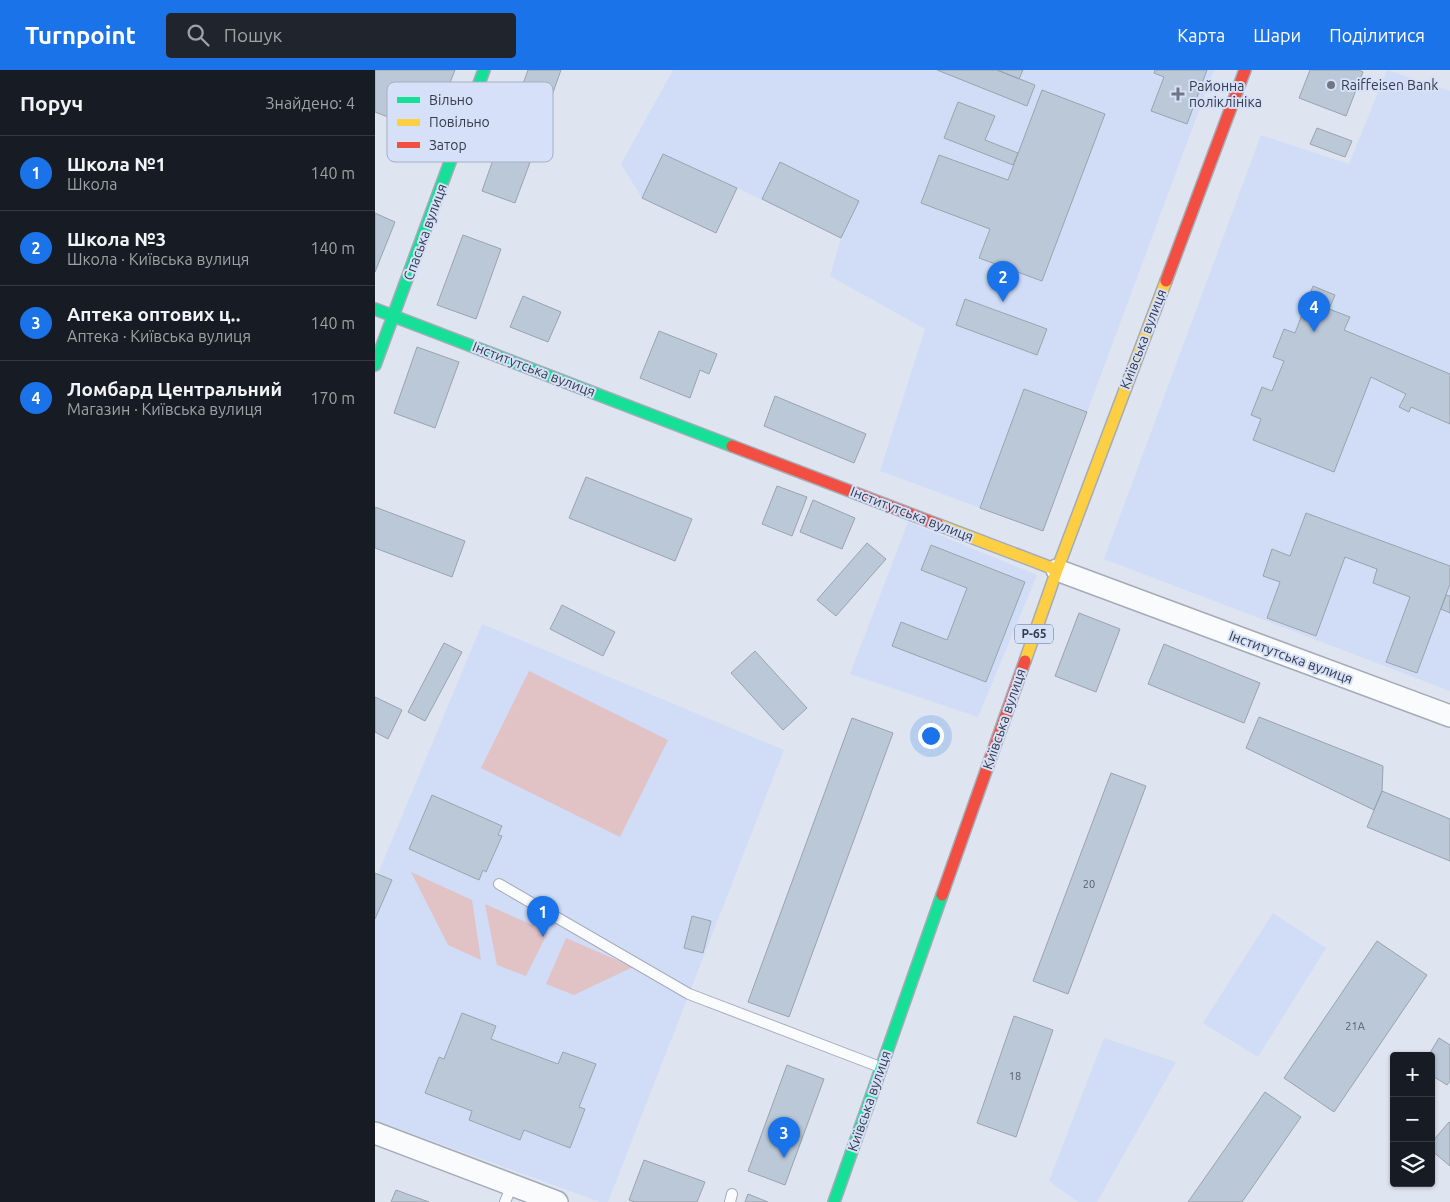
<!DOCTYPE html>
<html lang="uk">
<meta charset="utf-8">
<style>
:root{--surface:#171b24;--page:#20242c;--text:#f1f3f6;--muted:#9ea1a6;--line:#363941;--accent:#1a73e8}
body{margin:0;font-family:Ubuntu,sans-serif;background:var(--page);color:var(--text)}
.controls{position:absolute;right:15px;bottom:15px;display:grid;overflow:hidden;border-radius:5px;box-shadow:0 1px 4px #0004}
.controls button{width:45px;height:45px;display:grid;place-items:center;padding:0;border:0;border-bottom:1px solid var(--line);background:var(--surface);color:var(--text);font:25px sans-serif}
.you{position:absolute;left:555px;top:665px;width:18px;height:18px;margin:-12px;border:4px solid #fff;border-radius:50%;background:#1a73e8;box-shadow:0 0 0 8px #1a73e833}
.badge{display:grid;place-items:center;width:32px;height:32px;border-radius:50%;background:var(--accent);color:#fff;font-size:16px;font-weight:700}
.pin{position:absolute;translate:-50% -41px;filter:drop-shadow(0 1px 2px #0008)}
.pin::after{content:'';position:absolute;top:26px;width:18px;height:15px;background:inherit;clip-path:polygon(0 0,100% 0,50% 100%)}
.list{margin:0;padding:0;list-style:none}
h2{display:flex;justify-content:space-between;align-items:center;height:65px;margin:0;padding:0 20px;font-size:21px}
h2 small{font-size:16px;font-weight:400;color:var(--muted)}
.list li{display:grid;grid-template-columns:32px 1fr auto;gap:15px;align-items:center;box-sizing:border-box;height:75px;padding:0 20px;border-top:1px solid var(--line)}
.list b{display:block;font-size:19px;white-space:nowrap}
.list p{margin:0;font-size:16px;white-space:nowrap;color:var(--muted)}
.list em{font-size:16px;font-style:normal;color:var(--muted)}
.icon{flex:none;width:28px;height:28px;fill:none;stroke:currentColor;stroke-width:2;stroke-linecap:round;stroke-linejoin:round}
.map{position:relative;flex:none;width:1075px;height:1132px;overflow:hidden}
header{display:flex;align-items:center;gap:30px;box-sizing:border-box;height:70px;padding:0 25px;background:var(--accent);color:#fff}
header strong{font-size:24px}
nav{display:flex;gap:28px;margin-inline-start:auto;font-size:18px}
.search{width:350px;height:45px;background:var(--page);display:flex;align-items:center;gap:12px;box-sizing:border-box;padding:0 18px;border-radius:5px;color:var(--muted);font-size:19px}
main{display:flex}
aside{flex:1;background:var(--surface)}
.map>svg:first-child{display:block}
.built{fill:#d1ddf7}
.green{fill:#e1c2c5}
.building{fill:#bbc8d7;stroke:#9aa3ad}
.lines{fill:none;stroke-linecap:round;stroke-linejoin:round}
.lane-casing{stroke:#a5abb7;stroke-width:12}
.street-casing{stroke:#a5abb7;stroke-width:24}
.fast-casing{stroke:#a5abb7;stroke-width:14}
.slow-casing{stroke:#a5abb7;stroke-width:14}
.jam-casing{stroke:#a5abb7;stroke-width:14}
.lane{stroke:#fafbfd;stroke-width:10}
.street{stroke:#fafbfd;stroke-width:21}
.fast{stroke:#16e098;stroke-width:11}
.slow{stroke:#ffcf43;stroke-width:11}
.jam{stroke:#f24e42;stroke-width:11}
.poi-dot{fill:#707684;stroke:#d6e0f8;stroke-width:2}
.labels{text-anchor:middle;stroke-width:4;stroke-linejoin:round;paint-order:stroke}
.number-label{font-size:11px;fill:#565e6d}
.shield{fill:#d6e0f8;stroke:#656c7e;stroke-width:1}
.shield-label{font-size:12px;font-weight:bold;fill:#343b4a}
.poi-label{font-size:14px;fill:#343b4a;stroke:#d6e0f8;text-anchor:start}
.street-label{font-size:14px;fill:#343b4a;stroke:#d6e0f8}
.key{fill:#d6e0f8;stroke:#a5aec4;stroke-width:1}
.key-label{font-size:14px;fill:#343b4a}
</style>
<header>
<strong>Turnpoint</strong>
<div class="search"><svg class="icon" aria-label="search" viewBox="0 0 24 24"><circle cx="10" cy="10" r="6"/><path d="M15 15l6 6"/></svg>Пошук</div>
<nav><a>Карта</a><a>Шари</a><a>Поділитися</a></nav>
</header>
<main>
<aside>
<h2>Поруч<small>Знайдено: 4</small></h2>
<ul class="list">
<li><span class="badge">1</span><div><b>Школа №1</b><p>Школа</p></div><em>140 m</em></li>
<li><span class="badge">2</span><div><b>Школа №3</b><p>Школа · Київська вулиця</p></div><em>140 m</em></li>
<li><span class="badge">3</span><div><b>Аптека оптових ц‥</b><p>Аптека · Київська вулиця</p></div><em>140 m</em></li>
<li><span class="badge">4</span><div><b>Ломбард Центральний</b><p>Магазин · Київська вулиця</p></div><em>170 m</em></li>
</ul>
</aside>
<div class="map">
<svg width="1075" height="1132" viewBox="0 0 1075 1132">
<rect width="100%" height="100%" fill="#dee4f0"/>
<!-- built -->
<path class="built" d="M298 0H839L668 461 505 401 550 259 455 206 466 168 362 118 341 163 267 128 246 94Z
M1012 0 1075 21V621L729 489 886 65 974 94Z
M533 452 662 505 603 647 475 604Z
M107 554 409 680 233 1132H225L0 1050V811Z
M898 843 951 878 883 987 828 953Z
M729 968 801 992 722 1132H703L674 1111Z"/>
<!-- green -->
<path class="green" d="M154 601 293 670 245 767 106 698Z
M36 802 97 830 106 890 73 875Z
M110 834 173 862 151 906 122 895Z
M191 868 258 897 199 925 171 914Z"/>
<!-- building -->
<path class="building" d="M0 0H80L55 63 0 42Z
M153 0H186L177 25 148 14Z
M562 0H622L660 15 652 36Z
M622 0H648L644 9Z
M780 0H832L812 54 776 41 789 7 779 3Z
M935 0H984L988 2 971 46 924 28Z
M667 20 730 44 667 211 604 188 615 159 546 133 564 85 633 110Z
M583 32 620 46 610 70 643 83 638 95 569 68Z
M130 56 164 68 140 133 107 121Z
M942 58 977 71 970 87 935 74Z
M288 84 362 118 341 163 267 128Z
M405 92 484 131 466 168 387 129Z
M0 143 20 152 0 202Z
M88 165 126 179 101 249 62 235Z
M938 216 960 225 954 239 975 247 969 260 1075 304V354L1036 337 1034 342 1024 337 1031 324 996 307 959 402 878 370 886 349 876 345 887 317 897 321 909 291 898 287 909 259 920 263Z
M148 226 186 242 173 272 135 257Z
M590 229 672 259 662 285 581 255Z
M284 261 342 284 334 304 325 300 315 328 265 308Z
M42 277 84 292 60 358 19 343Z
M649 319 712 342 668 461 605 438Z
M400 326 491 364 479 393 389 356Z
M211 407 317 449 300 491 194 448Z
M402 416 432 427 417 466 387 454Z
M438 430 480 448 467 479 425 462Z
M0 437 90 471 77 507 0 478Z
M931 443 1075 496V514L1042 603 1011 592 1035 527 998 513 1002 499 970 487 941 566 892 548 905 512 888 506 897 479 915 486Z
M492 473 511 489 461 546 442 530Z
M556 475 650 512 611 612 517 576 526 552 572 570 592 518 546 500Z
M1071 525 1075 526V543L1066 539Z
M187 535 240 562 228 586 175 559Z
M704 543 745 559 721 622 680 606Z
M69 573 87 582 50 651 33 642Z
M789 574 885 613 869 653 773 614Z
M380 581 432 638 408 660 356 603Z
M0 627 27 640 13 669 0 662Z
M884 647 1008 696 1007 721 999 740 871 678Z
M477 648 518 663 414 947 373 932Z
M736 703 771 716 693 924 658 911Z
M1007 721 1075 749V791L992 757Z
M57 725 127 756 123 765 127 766 111 802 108 800 104 810 34 779Z
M0 803 17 810 0 849Z
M317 846 336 851 328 883 309 878Z
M1002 871 1052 905 959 1042 909 1008Z
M87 943 121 956 116 969 183 994 188 982 221 994 204 1037 210 1039 195 1078 149 1060 145 1070 94 1050 97 1041 50 1023 64 987 69 989Z
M639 946 678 960 641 1067 602 1053Z
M1064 968 1075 975V1011L1072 1015 1056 1005V986H1053Z
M412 995 449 1009 410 1115 373 1101Z
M890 1022 926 1047 867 1132H813Z
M1074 1052 1075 1053V1096L1056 1080V1073Z
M269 1090 330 1112 322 1132H260L254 1130Z
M21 1120 54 1132H16Z
M373 1124 393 1132H370Z"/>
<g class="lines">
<defs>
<path id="lane" d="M124 814 314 924 505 997
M130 1132 137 1115
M355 1132 357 1124"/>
<path id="street" d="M682 500 1075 646
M0 1063 182 1132"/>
<path id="fast" d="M0 239 357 376
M0 295 109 0
M459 1132 567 825"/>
<path id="slow" d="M564 455 682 500
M650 591 682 500 791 211"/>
<path id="jam" d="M791 211 870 0
M357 376 564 455
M567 825 650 591"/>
</defs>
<!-- lane casing -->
<use href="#lane" class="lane-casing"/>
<!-- street casing -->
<use href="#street" class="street-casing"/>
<!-- fast casing -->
<use href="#fast" class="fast-casing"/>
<!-- slow casing -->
<use href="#slow" class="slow-casing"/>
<!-- jam casing -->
<use href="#jam" class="jam-casing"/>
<!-- lane -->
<use href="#lane" class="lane"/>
<!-- street -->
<use href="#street" class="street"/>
<!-- fast -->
<use href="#fast" class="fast"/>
<!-- slow -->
<use href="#slow" class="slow"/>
<!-- jam -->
<use href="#jam" class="jam"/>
</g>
<!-- markers -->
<g class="poi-dot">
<circle cx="956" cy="15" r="5"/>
<path d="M800.5 16.5h5v5h5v5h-5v5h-5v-5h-5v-5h5z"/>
</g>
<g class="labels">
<!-- number labels -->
<g class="number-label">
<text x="714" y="818">20</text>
<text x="980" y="960">21А</text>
<text x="640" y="1010">18</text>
</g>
<!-- shield labels -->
<rect class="shield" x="640" y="554.5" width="38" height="19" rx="4"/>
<g class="shield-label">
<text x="659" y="568">Р-65</text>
</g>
<!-- poi labels -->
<g class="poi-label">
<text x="966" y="20">Raiffeisen Bank</text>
<text x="814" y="21">Районна<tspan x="814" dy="16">поліклініка</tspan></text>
</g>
<!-- street labels -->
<g class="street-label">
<text transform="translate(50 162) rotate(-70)" y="5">Спаська вулиця</text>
<text transform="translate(768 269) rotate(-69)" y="5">Київська вулиця</text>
<text transform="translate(159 299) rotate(21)" y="5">Інститутська вулиця</text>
<text transform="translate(537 444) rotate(21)" y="5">Інститутська вулиця</text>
<text transform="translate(916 587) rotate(20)" y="5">Інститутська вулиця</text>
<text transform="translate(629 649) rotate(-71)" y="5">Київська вулиця</text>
<text transform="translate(494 1031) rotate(-71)" y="5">Київська вулиця</text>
</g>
</g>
<!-- legend -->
<rect x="12" y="12" width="166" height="80" rx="8" class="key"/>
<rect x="22" y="27" width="23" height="6" fill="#16e098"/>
<rect x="22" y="49" width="23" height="7" fill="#ffcf43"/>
<rect x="22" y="72" width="23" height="6" fill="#f24e42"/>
<g class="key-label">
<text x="54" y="35">Вільно</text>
<text x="54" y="57">Повільно</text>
<text x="54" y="80">Затор</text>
</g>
</svg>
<div class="controls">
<button>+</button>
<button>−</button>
<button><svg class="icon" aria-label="layers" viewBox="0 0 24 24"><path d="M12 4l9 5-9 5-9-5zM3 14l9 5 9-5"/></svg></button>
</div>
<div class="you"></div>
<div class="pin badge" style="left:168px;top:867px">1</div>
<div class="pin badge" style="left:628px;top:232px">2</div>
<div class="pin badge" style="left:409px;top:1088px">3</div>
<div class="pin badge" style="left:939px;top:262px">4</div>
</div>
</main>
